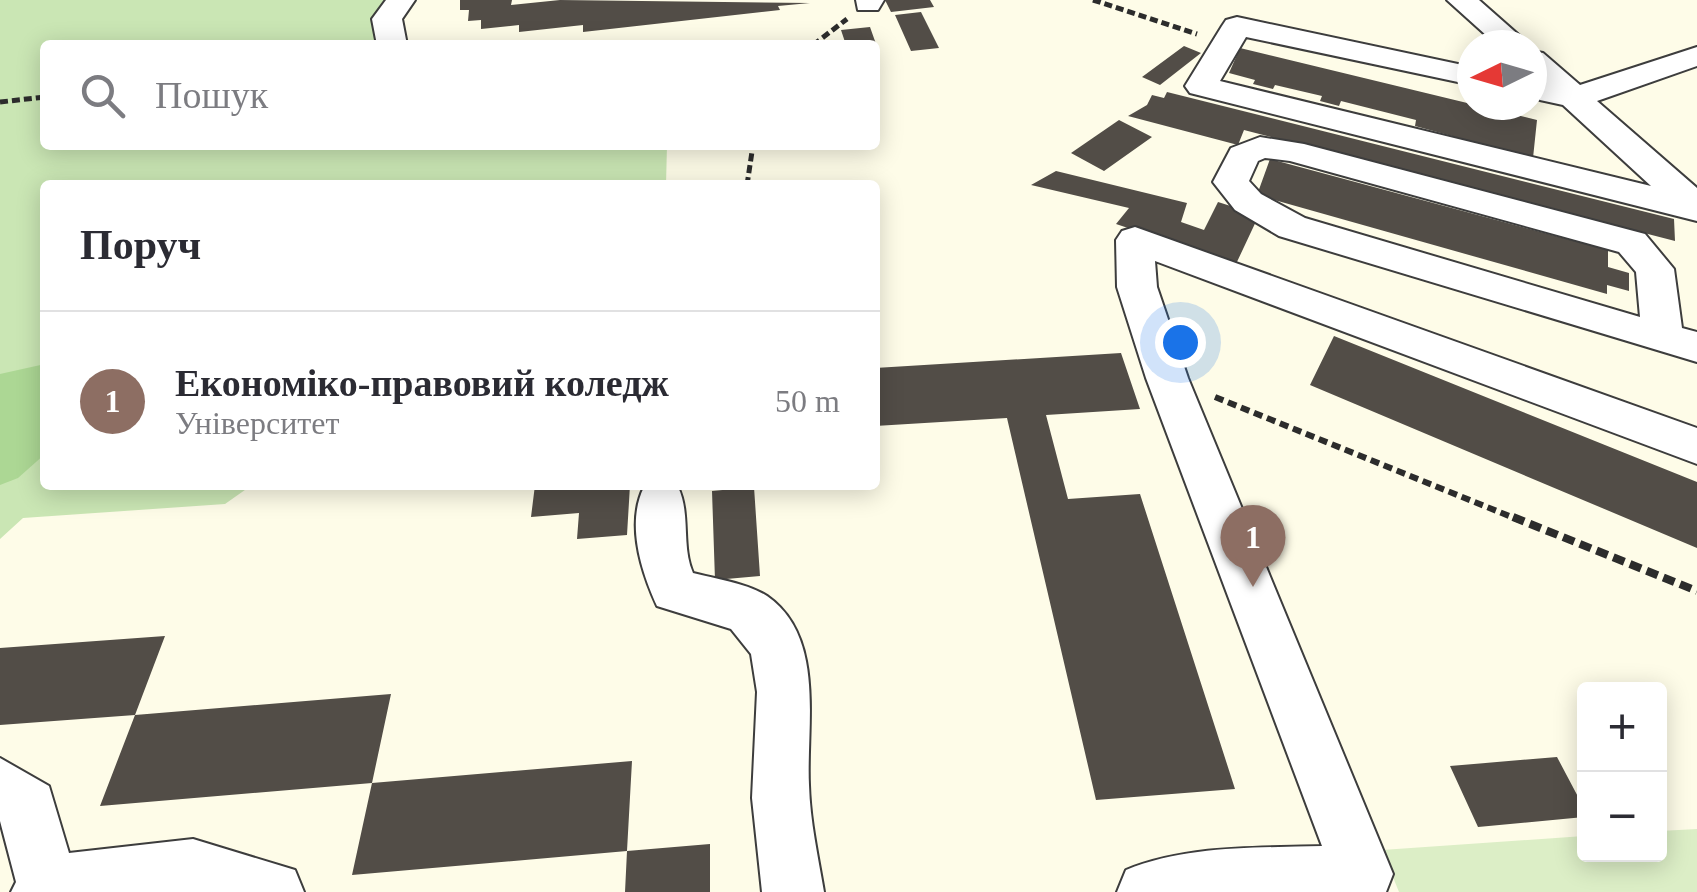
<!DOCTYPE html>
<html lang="uk">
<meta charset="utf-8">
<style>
:root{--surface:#fff;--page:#f2f2f3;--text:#2b2b33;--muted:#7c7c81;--line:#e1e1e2;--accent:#b52e28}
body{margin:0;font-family:"Times New Roman",serif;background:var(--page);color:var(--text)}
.controls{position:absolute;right:30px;bottom:30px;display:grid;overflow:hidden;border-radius:10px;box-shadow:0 5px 25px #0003}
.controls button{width:90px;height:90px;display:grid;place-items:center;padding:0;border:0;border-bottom:2px solid var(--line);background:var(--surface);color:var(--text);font:50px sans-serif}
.compass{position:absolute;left:1457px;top:30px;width:90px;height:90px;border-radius:50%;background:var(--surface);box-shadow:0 5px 25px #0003;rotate:265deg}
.you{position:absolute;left:1180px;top:342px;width:35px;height:35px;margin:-25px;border:8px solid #fff;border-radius:50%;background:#1a73e8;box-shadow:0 0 0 15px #1a73e833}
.badge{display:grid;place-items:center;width:65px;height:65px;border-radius:50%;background:var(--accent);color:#fff;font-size:32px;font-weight:700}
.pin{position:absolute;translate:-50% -82px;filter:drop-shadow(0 2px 5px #0008)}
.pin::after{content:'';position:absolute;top:52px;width:35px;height:30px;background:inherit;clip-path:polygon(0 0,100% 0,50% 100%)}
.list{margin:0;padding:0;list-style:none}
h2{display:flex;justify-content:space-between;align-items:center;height:130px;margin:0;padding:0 40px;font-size:42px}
h2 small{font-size:32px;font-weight:400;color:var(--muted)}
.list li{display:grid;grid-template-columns:65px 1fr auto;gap:30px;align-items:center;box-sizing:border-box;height:180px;padding:0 40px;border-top:2px solid var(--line)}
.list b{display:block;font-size:38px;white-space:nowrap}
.list p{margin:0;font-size:32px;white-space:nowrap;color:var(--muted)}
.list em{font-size:32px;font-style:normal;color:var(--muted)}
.icon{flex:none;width:55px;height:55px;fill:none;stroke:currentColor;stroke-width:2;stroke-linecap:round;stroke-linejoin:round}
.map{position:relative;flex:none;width:1697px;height:892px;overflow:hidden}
.search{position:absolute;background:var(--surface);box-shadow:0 5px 25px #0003;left:40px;top:40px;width:840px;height:110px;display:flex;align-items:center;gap:25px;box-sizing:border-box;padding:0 35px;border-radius:10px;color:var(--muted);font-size:38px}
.panel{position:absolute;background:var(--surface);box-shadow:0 5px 25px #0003;left:40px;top:180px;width:840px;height:310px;border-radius:10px}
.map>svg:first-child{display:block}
.green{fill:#cae6b4}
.forest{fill:#acd794}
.pitch{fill:#dceec6}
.building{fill:#524d47}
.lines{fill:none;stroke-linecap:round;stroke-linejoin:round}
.minor-casing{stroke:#3d3d3d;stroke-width:4}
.path-far2{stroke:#2c2c2c;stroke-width:5;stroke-dasharray:8 4;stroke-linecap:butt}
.path-far1{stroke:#2c2c2c;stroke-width:6;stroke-dasharray:9 5;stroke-linecap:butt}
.path{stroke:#2c2c2c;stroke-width:8;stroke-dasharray:12 6;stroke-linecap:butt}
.minor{fill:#fff;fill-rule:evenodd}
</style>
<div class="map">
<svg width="1697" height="892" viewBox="0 0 1697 892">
<rect width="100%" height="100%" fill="#fefce8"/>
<!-- green -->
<path class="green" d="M0 0H384L377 37 383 45H45V145H667L666 185H45V485H252L225 504 23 518 0 539Z"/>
<!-- forest -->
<path class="forest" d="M45 364V454L18 478 0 485V374Z"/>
<!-- pitch -->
<path class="pitch" d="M1697 829V892H1399L1382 850 1584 836V854H1660V831Z"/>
<!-- building -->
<path class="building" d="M460 0H512L511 5 560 0 810 3 778 6 780 10 583 32V25L519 32V25L481 29V20L468 21 469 10H460Z
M885 0H930L934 7 891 12Z
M921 12 939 48 911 51 895 15Z
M870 27 876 44 846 45 841 30Z
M1184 46 1201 53 1160 85 1142 77Z
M1240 48 1537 120 1533 158 1415 126 1416 120 1341 101 1339 106 1320 101 1322 96 1275 85 1273 89 1253 84 1255 80 1229 73Z
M1167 92 1674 219 1675 241 1244 130 1238 145 1128 116 1147 105 1152 95 1164 98Z
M1119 120 1152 137 1104 171 1071 153Z
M1270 159 1608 250V267L1629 273V291L1607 285V294L1257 195Z
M1056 171 1187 203 1181 222 1204 230 1218 202 1259 215 1236 264 1116 224 1129 208 1031 185Z
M1334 336 1697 482V548L1310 385Z
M1121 353 1140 409 1046 415 1068 499 1140 494 1235 789 1096 800 1007 418 875 426V368Z
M535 485H630L627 535 577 539 579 513 531 517Z
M754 487 760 576 715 580 712 491Z
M165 636 135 715 0 725V648Z
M391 694 372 783 100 806 135 715Z
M1557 757 1584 808V817L1478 827 1450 766Z
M632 761 627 851 710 844V892H625L627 851 352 875 372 783Z"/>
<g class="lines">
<defs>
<path id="minor" d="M386 0H415L402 19 407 45H377L372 19Z
M856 0H884L878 10H858Z
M1447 0H1479L1530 45H1497Z
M1237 17 1472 67V85L1246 37 1220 81 1651 186 1563 105 1540 100 1535 93 1542 86 1532 77V51L1543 53 1580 85 1697 47V66L1597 101 1697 188V221L1190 93 1185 86 1222 26 1226 20Z
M1260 137 1304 144 1645 234 1674 269 1682 328 1697 332V362L1279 236 1235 210 1213 182 1231 148ZM1265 158 1290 161 1619 252 1636 272 1640 317 1305 218 1261 194 1249 181 1258 161Z
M1135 227 1697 428V464L1155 261 1157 287 1188 378 1393 874 1386 892H1117L1126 870C1188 845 1257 848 1322 846L1146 378 1117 287 1116 240 1122 231Z
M651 485 678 487C691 514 681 546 693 573 716 579 747 583 767 596 826 637 806 725 809 785 810 821 818 856 824 892H762L752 798 757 692 751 654 731 629 657 606C641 571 626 523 644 487Z
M0 758 49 786 69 853 193 839 295 870 304 892H11L16 882 0 821Z"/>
</defs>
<!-- minor casing -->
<use href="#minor" class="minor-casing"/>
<!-- path-far2 -->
<path class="path-far2" d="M1093 0 1197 34
M813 45 847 19
M0 102 45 97
M747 185 753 145"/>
<!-- path-far1 -->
<path class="path-far1" d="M1215 397 1519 520"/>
<!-- path -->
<path class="path" d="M1513 517 1697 591"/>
<!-- minor -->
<use href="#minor" class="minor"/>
</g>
</svg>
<div class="controls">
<button>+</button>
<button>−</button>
</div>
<svg class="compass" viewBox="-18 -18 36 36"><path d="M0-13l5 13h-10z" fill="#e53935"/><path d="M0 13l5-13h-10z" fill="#7c7c81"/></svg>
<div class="you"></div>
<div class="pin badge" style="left:1253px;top:587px;background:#8d6e63">1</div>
<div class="search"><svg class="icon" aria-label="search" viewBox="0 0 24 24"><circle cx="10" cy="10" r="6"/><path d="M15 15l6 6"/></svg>Пошук</div>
<section class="panel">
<h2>Поруч<small></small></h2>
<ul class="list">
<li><span class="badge" style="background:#8d6e63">1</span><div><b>Економіко-правовий коледж</b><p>Університет</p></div><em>50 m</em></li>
</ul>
</section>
</div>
